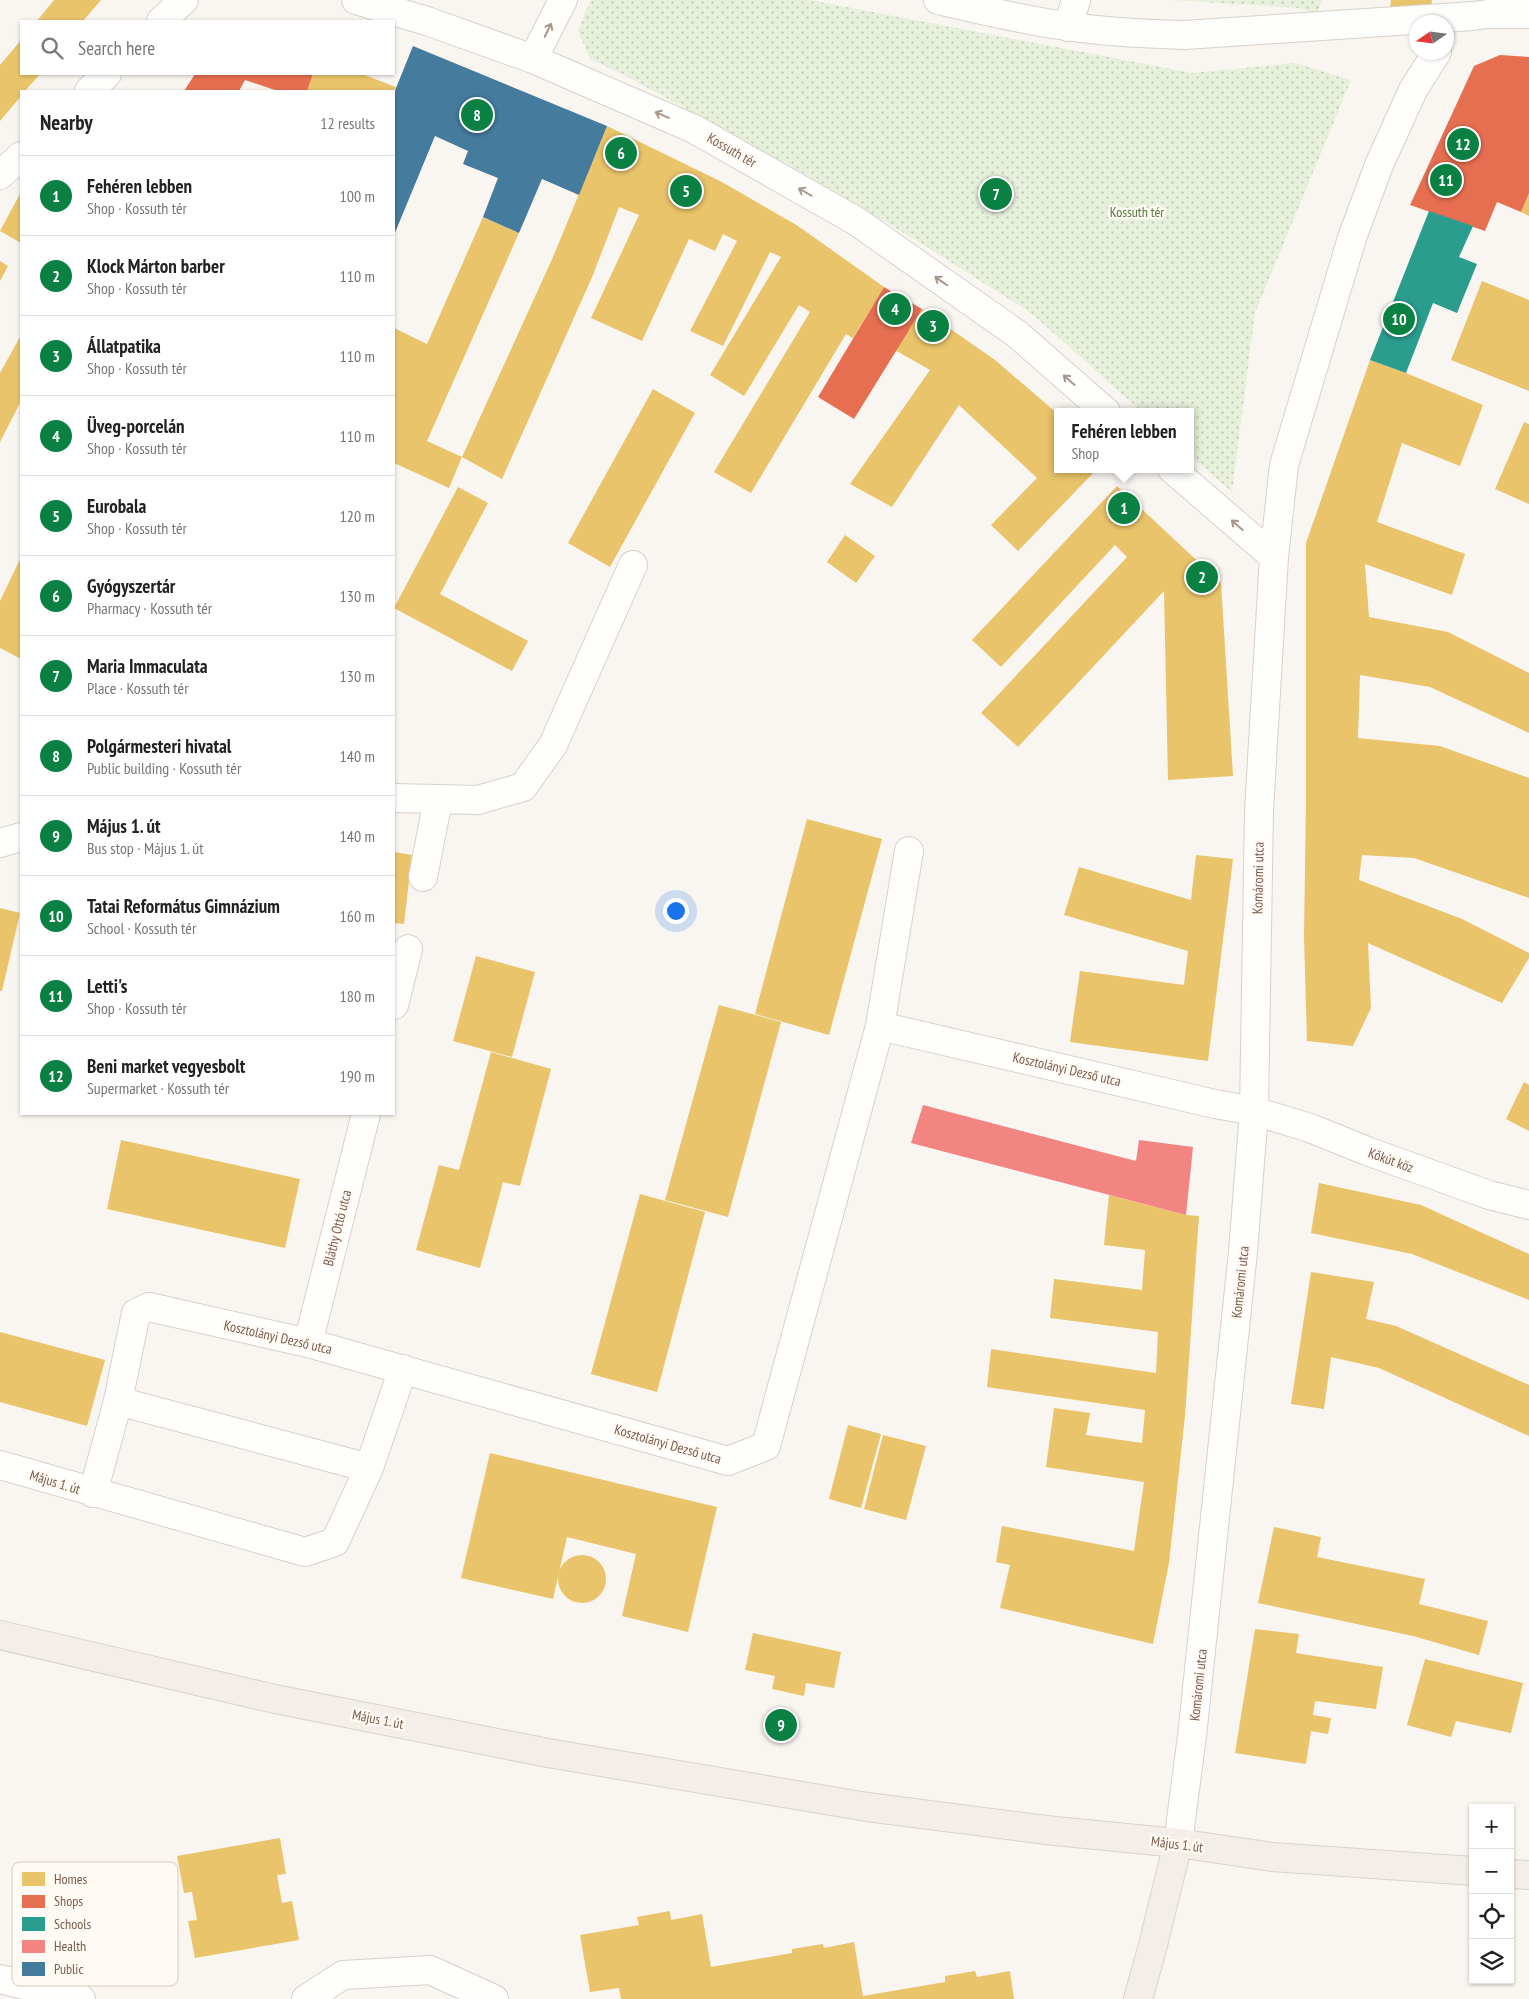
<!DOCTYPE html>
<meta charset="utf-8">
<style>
:root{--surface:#fff;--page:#f2f2f2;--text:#222;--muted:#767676;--line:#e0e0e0;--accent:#0b8043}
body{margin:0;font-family:"PT Sans Narrow",sans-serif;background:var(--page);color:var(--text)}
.controls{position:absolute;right:15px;bottom:15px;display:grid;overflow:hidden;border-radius:0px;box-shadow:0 1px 4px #0004}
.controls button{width:45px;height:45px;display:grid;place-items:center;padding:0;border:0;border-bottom:1px solid var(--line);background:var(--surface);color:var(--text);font:25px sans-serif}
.compass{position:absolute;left:1409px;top:15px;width:45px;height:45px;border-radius:50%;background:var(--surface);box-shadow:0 1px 4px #0004;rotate:257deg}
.you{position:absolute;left:675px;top:910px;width:18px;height:18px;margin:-12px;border:4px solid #fff;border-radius:50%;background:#1a73e8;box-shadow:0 0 0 8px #1a73e833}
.badge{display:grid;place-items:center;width:32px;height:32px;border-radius:50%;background:var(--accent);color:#fff;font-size:16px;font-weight:700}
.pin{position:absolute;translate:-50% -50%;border:2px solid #fff;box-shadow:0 1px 5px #0006}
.popup{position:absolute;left:1054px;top:408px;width:140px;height:65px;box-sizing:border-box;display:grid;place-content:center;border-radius:0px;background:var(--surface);filter:drop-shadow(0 1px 4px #0005);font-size:16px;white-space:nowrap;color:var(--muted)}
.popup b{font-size:19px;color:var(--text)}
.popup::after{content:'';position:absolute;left:50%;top:100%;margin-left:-10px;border:10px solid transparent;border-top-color:var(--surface)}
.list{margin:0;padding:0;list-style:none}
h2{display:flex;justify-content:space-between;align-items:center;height:65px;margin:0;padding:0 20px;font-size:21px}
h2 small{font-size:16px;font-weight:400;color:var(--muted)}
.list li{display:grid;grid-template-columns:32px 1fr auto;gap:15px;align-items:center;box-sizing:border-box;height:80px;padding:0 20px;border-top:1px solid var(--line)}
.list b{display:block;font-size:19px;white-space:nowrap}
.list p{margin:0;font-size:16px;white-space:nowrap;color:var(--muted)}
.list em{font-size:16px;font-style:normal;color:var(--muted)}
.icon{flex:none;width:28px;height:28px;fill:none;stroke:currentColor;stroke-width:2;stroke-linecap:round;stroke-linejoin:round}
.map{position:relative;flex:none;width:1529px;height:1999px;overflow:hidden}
.search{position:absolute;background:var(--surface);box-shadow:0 1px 4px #0004;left:20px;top:20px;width:375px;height:55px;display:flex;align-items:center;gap:12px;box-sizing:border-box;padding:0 18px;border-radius:0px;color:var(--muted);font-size:19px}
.panel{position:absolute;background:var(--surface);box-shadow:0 1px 4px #0004;left:20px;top:90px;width:375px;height:1025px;border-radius:0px}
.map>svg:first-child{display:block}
.park{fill:url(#park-dots)}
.homes{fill:#e9c46a}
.shops{fill:#e76f51}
.schools{fill:#2a9d8f}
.health{fill:#f28482}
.public{fill:#457b9d}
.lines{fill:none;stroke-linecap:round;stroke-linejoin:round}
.minor-casing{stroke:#d7d1cb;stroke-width:30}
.major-casing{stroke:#dad1cc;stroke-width:30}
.minor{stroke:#fefefd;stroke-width:28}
.major{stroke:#f3eee8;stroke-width:28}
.oneway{stroke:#a8958b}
.labels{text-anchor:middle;stroke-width:5;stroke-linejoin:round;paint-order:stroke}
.street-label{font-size:14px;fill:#7a5c4d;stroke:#fffaf3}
.park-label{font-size:14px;fill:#537a41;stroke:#fffaf3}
.key{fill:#fffaf3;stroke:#d7cbc1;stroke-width:1}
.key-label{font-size:14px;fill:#7a5c4d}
</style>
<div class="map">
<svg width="1529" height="1999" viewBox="0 0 1529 1999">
<defs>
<pattern id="park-dots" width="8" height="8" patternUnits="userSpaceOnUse" patternTransform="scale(1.25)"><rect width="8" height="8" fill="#e7f0db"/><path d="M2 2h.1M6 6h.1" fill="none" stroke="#c0c6b4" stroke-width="1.8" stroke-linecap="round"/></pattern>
</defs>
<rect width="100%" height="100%" fill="#f9f5f0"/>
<!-- park -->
<path class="park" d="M591 0H810L1192 73 1295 63 1351 80 1255 313 1232 492 1190 455V412H1142L1031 313 919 242 805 174 626 76 590 59 578 31Z
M1173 0H1322L1317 14 1299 8Z"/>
<!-- homes -->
<path class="homes" d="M54 0H101L83 21H37Z
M1391 0H1432L1430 14 1390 8Z
M21 40V74H40L25 91H21V96L0 121V65Z
M313 74H362L396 87 394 91H307Z
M607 126 722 182 798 226 884 287 853 338 846 334 751 493 714 472 810 312 799 305 744 396 710 375 781 257 770 252 723 346 690 331 737 241 723 234 715 251 689 239 642 341 591 318 639 215 619 207 593 275 502 479 462 457 553 257Z
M21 192V243L0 231Z
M1529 193V216L1521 212Z
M483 217 519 233 427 441 462 457 449 488 394 463V328L427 344Z
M0 261 8 266 0 281Z
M1482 281 1529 300V391L1451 360Z
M922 309 995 360 1058 414V469H1097L1018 551 991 525 1037 478 959 405 892 507 850 484 930 370 895 350Z
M21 335V401L0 442V373Z
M1370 360 1406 373 1483 405 1460 466 1402 443 1377 522 1465 554 1452 595 1365 564 1369 617 1448 632 1529 673V733L1430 687 1360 675 1358 738 1440 746 1529 778V898L1414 858 1362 855 1359 880 1462 919 1529 953V958L1502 1003 1368 943 1371 1008 1353 1046 1307 1041 1304 936 1306 801V543Z
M653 389 695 413 610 567 568 543Z
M1524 422 1529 424V504L1495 489Z
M1117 486 1221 583 1233 776 1168 780 1164 591 1018 747 981 713 1127 557 1115 545 1001 667 972 640Z
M458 487 488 503 440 594 528 641 512 671 394 608Z
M845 535 875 556 856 583 827 562Z
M21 557V659L0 648V601Z
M807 819 882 839 829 1035 755 1014Z
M394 852 412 855 404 924 394 923Z
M1196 855 1233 859 1208 1061 1070 1042 1080 971 1184 985 1188 951 1064 915 1079 867 1191 900Z
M0 908 20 913 2 991H0Z
M476 956 535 972 512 1057 453 1041Z
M719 1005 781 1022 728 1217 665 1200Z
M491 1052 551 1069 520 1186 503 1182 480 1268 416 1250 439 1165 459 1170Z
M1524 1082 1529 1085V1131L1506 1119Z
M121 1140 300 1179 285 1248 107 1209Z
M1319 1183 1421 1205 1529 1254V1300L1412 1254 1311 1233Z
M640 1194 705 1212 657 1392 591 1374Z
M1109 1195 1186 1215 1199 1216 1185 1416 1169 1563 1153 1644 1000 1608 1010 1565 996 1562 1002 1526 1134 1551 1144 1482 1046 1467 1054 1408 1090 1413 1086 1435 1142 1443 1145 1410 987 1387 991 1349 1156 1373 1158 1332 1050 1318 1054 1279 1142 1290 1145 1250 1104 1245Z
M1311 1272 1374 1282 1366 1319 1396 1326 1529 1385V1436L1379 1368 1331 1357 1324 1409 1291 1404Z
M0 1332 105 1360 87 1426 0 1402Z
M848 1425 881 1434 861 1508 829 1499Z
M883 1435 926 1446 906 1520 864 1509Z
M490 1453 717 1507 688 1632 622 1616 636 1554 567 1537 553 1599 461 1578Z
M1274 1527 1321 1537 1317 1557 1425 1579 1419 1604 1488 1621 1479 1655 1413 1636 1258 1603Z
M558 1579a24 24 0 1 1 48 0a24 24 0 1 1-48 0Z
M1255 1629 1299 1634 1296 1653 1383 1667 1376 1709 1315 1701 1313 1715 1331 1718 1328 1734 1311 1731 1306 1764 1235 1753Z
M753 1633 841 1652 834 1688 806 1683 804 1696 772 1689 775 1676 745 1670Z
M1425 1659 1523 1683 1511 1733 1456 1721 1451 1737 1407 1725Z
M280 1838 286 1874 277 1875 282 1903 292 1901 299 1940 195 1958 188 1921 197 1920 192 1892 184 1893 177 1856Z
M670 1911 671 1920 702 1914 711 1967 792 1953V1949L823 1944 824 1948 854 1942 863 1996 945 1982V1976L975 1971 977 1977 1010 1971 1014 1999H621L619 1988 590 1992 580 1935 639 1925 637 1917Z"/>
<!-- shops -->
<path class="shops" d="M1500 55 1529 57V193L1521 212 1497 202 1485 231 1410 205 1474 66Z
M195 74H313L307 91H278L245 80 239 91H184Z
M884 287 922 309 854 419 818 397Z"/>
<!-- schools -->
<path class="schools" d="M1429 211 1473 226 1459 257 1477 264 1457 313 1433 303 1406 373 1370 360Z"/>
<!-- health -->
<path class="health" d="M923 1105 1136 1161 1139 1140 1193 1147 1186 1215 911 1143Z"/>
<!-- public -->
<path class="public" d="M413 46 607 126 579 195 542 179 519 233 483 217 498 178 463 164 468 151 435 136 394 235V93Z"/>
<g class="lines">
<defs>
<path id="minor" d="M356 0 427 21 533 59 694 129 856 221 1017 334 1106 412
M938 0C981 10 1023 20 1066 26 1105 32 1146 34 1185 35L1473 16 1487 14H1529
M161 21 184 0
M1068 27 1076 0
M533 59 563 0
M89 91 107 74
M0 175 21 156
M1172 469 1274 557
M394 798 478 800 523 787 553 745 633 565
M0 843 21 837
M423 877 438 800
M394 1005 408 949
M880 1026 1215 1104 1254 1111 1310 1128 1367 1151 1489 1195 1529 1205
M308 1343 366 1114
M118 1401 369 1468
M0 1465 305 1552 335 1542 369 1468 403 1369
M93 1493 118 1401 136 1313 149 1307 308 1343 728 1461 766 1446 880 1026 909 851
M1178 1843 1192 1736 1243 1252 1254 1111 1259 810 1274 557 1284 465 1352 238 1379 165 1413 90 1437 52
M0 1979 81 1999
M306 1999 343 1975 430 1970 494 1999"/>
<path id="major" d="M0 1635 275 1699 548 1753 867 1807 1055 1831 1178 1843 1272 1857 1473 1871
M1510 1874 1529 1875
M1138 1999 1152 1949 1178 1843"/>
</defs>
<!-- minor casing -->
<use href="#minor" class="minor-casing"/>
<!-- major casing -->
<use href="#major" class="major-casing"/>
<!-- minor -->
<use href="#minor" class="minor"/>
<!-- major -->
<use href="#major" class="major"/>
</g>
<!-- one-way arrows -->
<defs><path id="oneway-shaft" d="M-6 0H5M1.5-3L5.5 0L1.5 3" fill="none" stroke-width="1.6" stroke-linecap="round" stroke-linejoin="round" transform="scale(1.25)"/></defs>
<g class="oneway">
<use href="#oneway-shaft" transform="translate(548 30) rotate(-64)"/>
<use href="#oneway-shaft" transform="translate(662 115) rotate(-157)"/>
<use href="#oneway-shaft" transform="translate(805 192) rotate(-150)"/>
<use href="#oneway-shaft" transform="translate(941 281) rotate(-145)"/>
<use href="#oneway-shaft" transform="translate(1069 380) rotate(-139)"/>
<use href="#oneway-shaft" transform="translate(1237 525) rotate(-139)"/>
</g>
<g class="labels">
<!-- street labels -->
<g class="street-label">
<text transform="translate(732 150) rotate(30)" y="5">Kossuth tér</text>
<text transform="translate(1258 878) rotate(-89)" y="5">Komáromi utca</text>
<text transform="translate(1067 1069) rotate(13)" y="5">Kosztolányi Dezső utca</text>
<text transform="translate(1391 1160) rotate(20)" y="5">Kőkút köz</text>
<text transform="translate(337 1228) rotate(-76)" y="5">Bláthy Ottó utca</text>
<text transform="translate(1240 1282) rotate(-84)" y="5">Komáromi utca</text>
<text transform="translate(278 1337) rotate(13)" y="5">Kosztolányi Dezső utca</text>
<text transform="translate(668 1444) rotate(16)" y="5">Kosztolányi Dezső utca</text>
<text transform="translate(55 1482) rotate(17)" y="5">Május 1. út</text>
<text transform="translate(1198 1685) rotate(-84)" y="5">Komáromi utca</text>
<text transform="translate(378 1719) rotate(11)" y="5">Május 1. út</text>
<text transform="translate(1177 1844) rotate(7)" y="5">Május 1. út</text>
</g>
<!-- park labels -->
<g class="park-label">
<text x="1137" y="217">Kossuth tér</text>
</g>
</g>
<!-- legend -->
<rect x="12" y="1862" width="166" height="124" rx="8" class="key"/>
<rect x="22" y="1872" width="23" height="14" fill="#e9c46a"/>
<rect x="22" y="1895" width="23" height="13" fill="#e76f51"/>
<rect x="22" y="1917" width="23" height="14" fill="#2a9d8f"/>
<rect x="22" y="1940" width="23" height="13" fill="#f28482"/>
<rect x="22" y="1962" width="23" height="14" fill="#457b9d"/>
<g class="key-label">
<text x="54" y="1884">Homes</text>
<text x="54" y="1906">Shops</text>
<text x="54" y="1929">Schools</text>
<text x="54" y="1951">Health</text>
<text x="54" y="1974">Public</text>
</g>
</svg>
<div class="controls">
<button>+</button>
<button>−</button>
<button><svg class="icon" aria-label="locate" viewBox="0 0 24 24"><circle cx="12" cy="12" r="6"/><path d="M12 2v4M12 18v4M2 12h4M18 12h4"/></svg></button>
<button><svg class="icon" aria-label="layers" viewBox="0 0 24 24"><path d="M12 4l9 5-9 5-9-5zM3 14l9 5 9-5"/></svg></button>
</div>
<svg class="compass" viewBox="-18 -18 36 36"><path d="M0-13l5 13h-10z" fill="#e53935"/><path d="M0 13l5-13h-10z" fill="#767676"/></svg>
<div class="you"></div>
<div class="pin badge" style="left:1124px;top:508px">1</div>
<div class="popup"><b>Fehéren lebben</b>Shop</div>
<div class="pin badge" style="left:1202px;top:577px">2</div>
<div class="pin badge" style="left:933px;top:326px">3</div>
<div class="pin badge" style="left:895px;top:309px">4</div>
<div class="pin badge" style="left:686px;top:191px">5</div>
<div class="pin badge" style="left:621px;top:153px">6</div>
<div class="pin badge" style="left:996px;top:194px">7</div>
<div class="pin badge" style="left:477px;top:115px">8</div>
<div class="pin badge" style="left:781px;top:1725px">9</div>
<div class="pin badge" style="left:1399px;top:319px">10</div>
<div class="pin badge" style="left:1446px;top:180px">11</div>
<div class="pin badge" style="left:1463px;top:144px">12</div>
<div class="search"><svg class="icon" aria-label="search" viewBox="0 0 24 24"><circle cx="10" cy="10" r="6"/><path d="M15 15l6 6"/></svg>Search here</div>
<section class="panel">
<h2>Nearby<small>12 results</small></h2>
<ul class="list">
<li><span class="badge">1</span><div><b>Fehéren lebben</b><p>Shop · Kossuth tér</p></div><em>100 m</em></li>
<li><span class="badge">2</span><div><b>Klock Márton barber</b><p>Shop · Kossuth tér</p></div><em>110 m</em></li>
<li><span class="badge">3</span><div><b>Állatpatika</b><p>Shop · Kossuth tér</p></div><em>110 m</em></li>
<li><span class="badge">4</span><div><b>Üveg-porcelán</b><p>Shop · Kossuth tér</p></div><em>110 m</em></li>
<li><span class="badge">5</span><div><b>Eurobala</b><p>Shop · Kossuth tér</p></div><em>120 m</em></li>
<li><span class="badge">6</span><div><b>Gyógyszertár</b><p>Pharmacy · Kossuth tér</p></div><em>130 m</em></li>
<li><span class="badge">7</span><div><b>Maria Immaculata</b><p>Place · Kossuth tér</p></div><em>130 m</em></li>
<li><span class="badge">8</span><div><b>Polgármesteri hivatal</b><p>Public building · Kossuth tér</p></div><em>140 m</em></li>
<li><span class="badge">9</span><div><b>Május 1. út</b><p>Bus stop · Május 1. út</p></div><em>140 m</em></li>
<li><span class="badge">10</span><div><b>Tatai Református Gimnázium</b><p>School · Kossuth tér</p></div><em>160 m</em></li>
<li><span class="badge">11</span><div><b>Letti's</b><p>Shop · Kossuth tér</p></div><em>180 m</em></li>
<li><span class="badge">12</span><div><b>Beni market vegyesbolt</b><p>Supermarket · Kossuth tér</p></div><em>190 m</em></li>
</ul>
</section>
</div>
